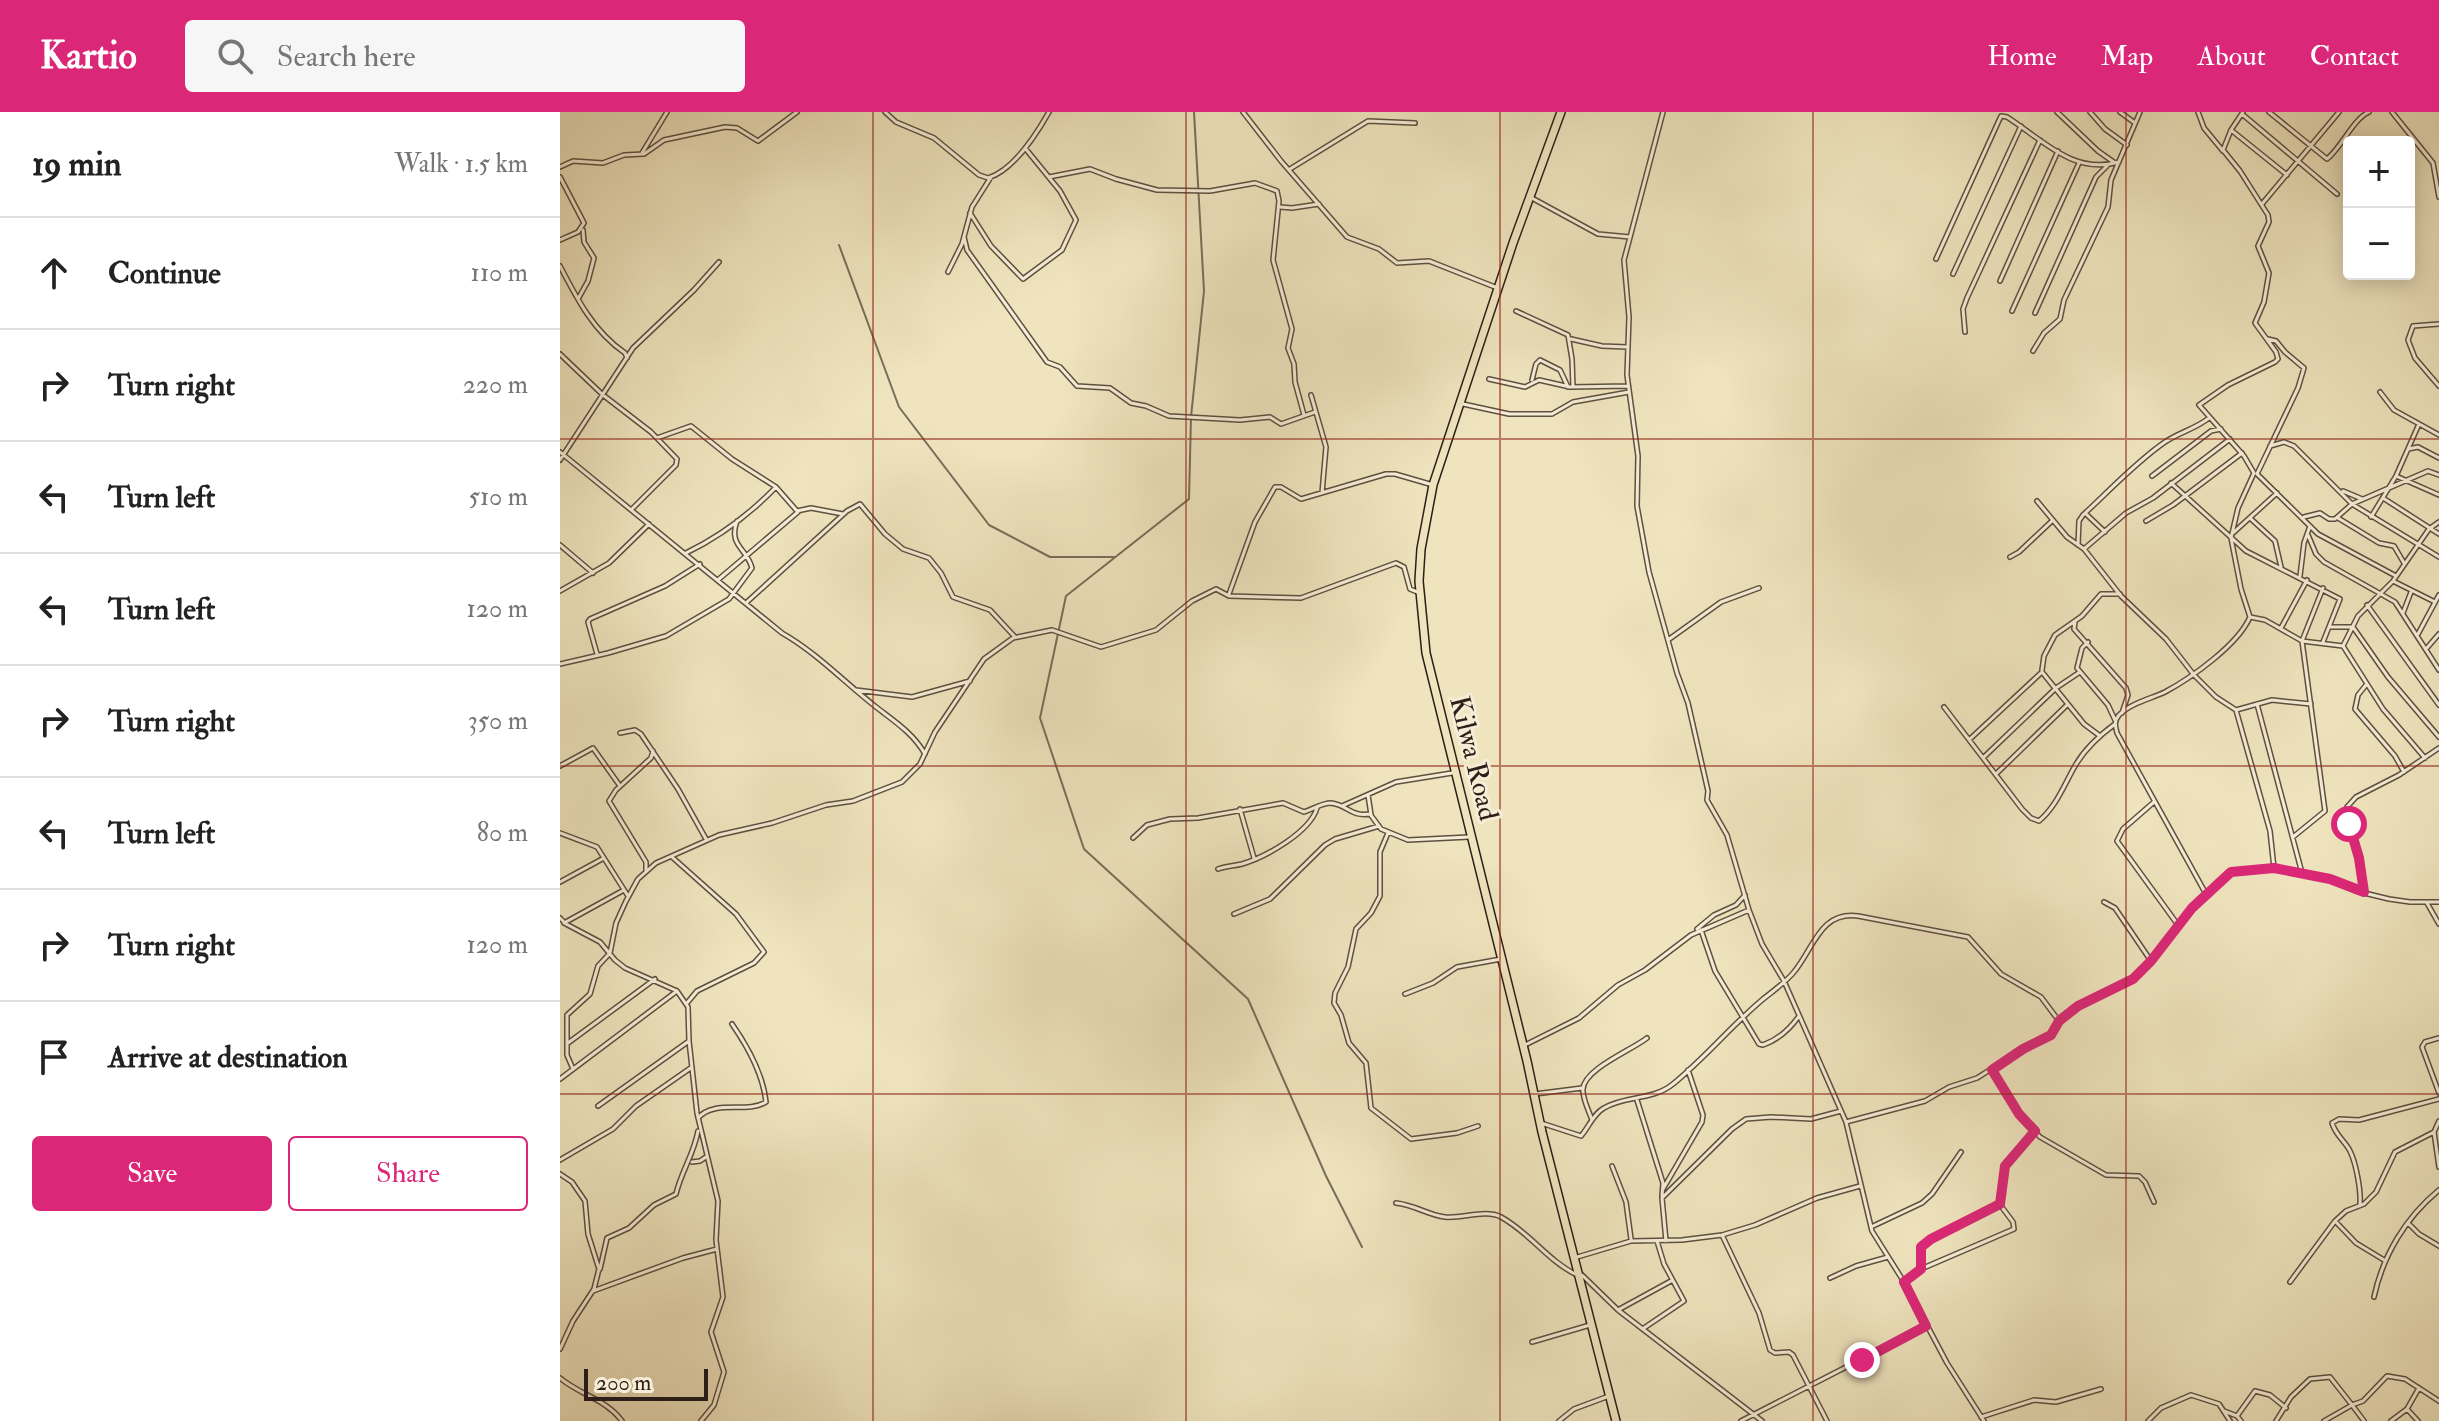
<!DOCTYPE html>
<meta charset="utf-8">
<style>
:root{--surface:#fff;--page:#f6f6f6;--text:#222;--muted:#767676;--line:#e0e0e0;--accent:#db2777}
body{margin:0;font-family:"IM FELL Double Pica",serif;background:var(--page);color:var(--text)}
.controls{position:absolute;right:24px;top:24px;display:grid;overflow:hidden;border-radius:8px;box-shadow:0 4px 20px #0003}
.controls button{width:72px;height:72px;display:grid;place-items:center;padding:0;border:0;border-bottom:2px solid var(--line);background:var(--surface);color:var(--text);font:40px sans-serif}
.scale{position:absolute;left:24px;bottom:20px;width:124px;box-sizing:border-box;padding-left:8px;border:4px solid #2d1e17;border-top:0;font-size:22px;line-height:28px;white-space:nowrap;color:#2d1e17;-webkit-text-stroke:6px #f5edd5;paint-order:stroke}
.stop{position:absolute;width:24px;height:24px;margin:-18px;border:6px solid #db2777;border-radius:50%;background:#fff}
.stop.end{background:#db2777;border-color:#fff;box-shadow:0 2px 8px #0008}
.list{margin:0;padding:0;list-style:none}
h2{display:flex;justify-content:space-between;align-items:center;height:104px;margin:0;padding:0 32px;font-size:34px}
h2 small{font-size:26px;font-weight:400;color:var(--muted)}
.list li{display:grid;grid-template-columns:52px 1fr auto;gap:24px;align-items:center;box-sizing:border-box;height:112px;padding:0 32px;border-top:2px solid var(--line)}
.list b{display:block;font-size:30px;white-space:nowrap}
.list em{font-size:26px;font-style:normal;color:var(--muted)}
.actions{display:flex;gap:16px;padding:24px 32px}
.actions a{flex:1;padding:18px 0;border:2px solid var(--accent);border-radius:8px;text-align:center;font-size:28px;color:var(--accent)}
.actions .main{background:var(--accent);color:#fff}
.icon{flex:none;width:44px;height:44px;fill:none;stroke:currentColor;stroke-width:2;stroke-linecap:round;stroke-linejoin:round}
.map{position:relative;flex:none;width:1879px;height:1309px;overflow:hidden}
header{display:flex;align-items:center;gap:48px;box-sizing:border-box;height:112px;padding:0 40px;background:var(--accent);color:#fff}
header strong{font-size:38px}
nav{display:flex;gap:44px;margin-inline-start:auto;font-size:28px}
.search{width:560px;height:72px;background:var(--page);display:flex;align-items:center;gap:20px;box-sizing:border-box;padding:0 28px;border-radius:8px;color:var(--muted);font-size:30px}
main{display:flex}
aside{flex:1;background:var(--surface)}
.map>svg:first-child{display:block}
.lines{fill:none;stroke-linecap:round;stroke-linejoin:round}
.stream{stroke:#7a6d59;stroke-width:2}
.street-casing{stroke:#5e5041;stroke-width:6}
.highway-casing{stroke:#2d1e17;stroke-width:10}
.street{stroke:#f5edd5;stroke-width:3}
.highway{stroke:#efe4be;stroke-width:7}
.route{stroke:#db2777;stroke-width:10}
.grid{fill:none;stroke:#8f2418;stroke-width:2;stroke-opacity:0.55}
.labels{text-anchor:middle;stroke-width:6;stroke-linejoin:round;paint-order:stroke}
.street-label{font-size:28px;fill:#2d1e17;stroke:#f5edd5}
</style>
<header>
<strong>Kartio</strong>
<div class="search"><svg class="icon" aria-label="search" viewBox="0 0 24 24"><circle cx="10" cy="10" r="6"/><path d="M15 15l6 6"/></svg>Search here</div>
<nav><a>Home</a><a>Map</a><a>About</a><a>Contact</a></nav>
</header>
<main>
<aside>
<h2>19 min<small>Walk · 1.5 km</small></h2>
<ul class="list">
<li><svg class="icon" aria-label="ahead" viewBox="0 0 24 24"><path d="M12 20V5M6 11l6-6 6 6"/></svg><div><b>Continue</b></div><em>110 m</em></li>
<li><svg class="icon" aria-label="right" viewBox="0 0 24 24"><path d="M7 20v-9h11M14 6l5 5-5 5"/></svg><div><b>Turn right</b></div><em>220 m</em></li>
<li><svg class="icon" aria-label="left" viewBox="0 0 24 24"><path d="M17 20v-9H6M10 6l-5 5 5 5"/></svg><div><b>Turn left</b></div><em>510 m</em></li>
<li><svg class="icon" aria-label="left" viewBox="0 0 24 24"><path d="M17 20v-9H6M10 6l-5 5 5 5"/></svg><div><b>Turn left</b></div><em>120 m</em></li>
<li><svg class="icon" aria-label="right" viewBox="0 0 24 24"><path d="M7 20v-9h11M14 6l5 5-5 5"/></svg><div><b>Turn right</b></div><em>350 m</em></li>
<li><svg class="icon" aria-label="left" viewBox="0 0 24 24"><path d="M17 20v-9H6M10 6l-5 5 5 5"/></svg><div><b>Turn left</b></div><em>80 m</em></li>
<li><svg class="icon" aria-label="right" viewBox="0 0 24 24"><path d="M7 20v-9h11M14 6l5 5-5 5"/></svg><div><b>Turn right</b></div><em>120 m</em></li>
<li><svg class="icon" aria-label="arrive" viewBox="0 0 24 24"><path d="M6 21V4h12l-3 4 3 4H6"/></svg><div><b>Arrive at destination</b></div></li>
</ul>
<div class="actions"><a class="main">Save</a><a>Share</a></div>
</aside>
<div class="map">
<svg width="1879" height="1309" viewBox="0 0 1879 1309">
<rect width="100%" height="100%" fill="#efe4be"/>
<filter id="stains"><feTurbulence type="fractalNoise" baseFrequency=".0025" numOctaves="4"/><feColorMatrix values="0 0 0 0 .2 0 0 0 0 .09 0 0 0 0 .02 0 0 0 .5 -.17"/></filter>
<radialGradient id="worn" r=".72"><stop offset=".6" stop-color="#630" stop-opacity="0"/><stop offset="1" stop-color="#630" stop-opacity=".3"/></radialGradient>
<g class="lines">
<!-- stream -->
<path class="stream" d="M634 0 644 179 631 305 629 387 506 484 480 606 524 737 688 887 766 1064 802 1135
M279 133 339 295 429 413 490 445H555"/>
<defs>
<path id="street" d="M325 0 336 10 374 26 419 63 428 66C454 58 476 23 489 0
M683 0 721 49 787 125 819 137 837 151 869 149 935 175
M1103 0 1064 148 1069 205 1067 263 1078 344 1077 394 1089 460 1117 561 1128 591 1148 679 1147 688 1167 723 1189 798 1202 832 1224 869 1286 1010 1312 1119 1344 1170 1387 1251 1424 1309
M1497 0 1538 39 1555 51
M1530 0 1545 17 1567 33
M1560 0 1575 11
M1638 0 1644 16 1663 39
M1709 0 1767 47C1782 35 1793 7 1809 0
M1832 0 1873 51 1879 85
M1682 2 1777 82
M1671 18 1727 63
M82 41 107 0
M0 55 13 49 43 51 64 43 84 42 104 28 165 15 177 16 198 29 237 0
M730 57 808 9 855 11
M0 65 24 111 18 120 0 128
M489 65 530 57 556 67 597 78 650 79 695 71 717 79 719 89 713 148 732 217 728 236 734 252 735 270 744 303
M970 85 1038 122 1070 125
M1702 92 1779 0
M720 95 732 96 759 92
M410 101 431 134 463 167 502 138 516 108 500 79 465 36
M404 125 407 138 487 250 500 255 517 274 550 276 571 291 586 294 609 304 680 308 710 305 721 312 755 300
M1376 147 1441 4 1447 5C1483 28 1513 63 1559 50
M0 154C17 187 34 220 65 241L67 246
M388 160 402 132 412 95 431 65
M1393 162 1461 14
M1440 169 1498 39
M18 187 28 169 34 146 24 130 23 118
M956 199 1008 223 1012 247 1013 275
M1452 199 1519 51
M1475 201 1536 65 1548 53
M1879 212 1853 214 1848 228 1855 246 1879 274
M1405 220 1403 197 1407 186 1480 28
M1011 227 1042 234 1067 235
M1473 239 1484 221 1500 207 1504 188 1548 95 1551 68 1580 0
M0 242 43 283 91 320 117 347 116 353 72 397
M929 267 965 275 979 268 1010 275 1068 274
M972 268 976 252 980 248 1000 258 1008 275
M1820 280 1834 298 1879 323
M751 283 766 335 762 381
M903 292 949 302H992L1013 290 1069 280
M97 326 131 314 172 347 216 375 237 399 251 396 283 402
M1710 334 1724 330 1734 334 1792 392 1879 445
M1848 337 1858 335 1879 346
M0 340 222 521C257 541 284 570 316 595 334 609 353 621 365 642
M0 348 73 236 134 178 159 150
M1697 362 1758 422 1836 464
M1697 362 1738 276 1744 256 1725 240 1716 229 1708 227
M1592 364 1651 319 1661 317
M1836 364 1879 383
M1611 371 1686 439 1780 487 1763 530
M1783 379 1802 387
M1823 386 1879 422
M1477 389 1507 425 1524 437 1561 484 1606 527 1634 563 1656 585 1676 598 1712 588 1751 592
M1525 401 1545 420
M1744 405 1760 401 1769 407H1775L1792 392 1868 359 1879 363
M1811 405 1836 364 1859 312
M1690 406 1715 429 1721 455
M1778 406 1819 431 1834 434 1844 451
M1586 409 1613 393 1682 341
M1673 421 1717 381
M1748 423 1756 442 1764 450 1835 490 1879 558
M0 433 33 461
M1518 433 1519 409 1523 403C1548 380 1577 349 1605 330 1620 320 1635 317 1649 306
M1524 437 1566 401 1593 386 1670 327
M126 441C159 425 190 402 216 375
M1450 445 1459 440 1493 408
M1740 464 1744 431 1750 414
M159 467 238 400
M1833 469 1875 490
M0 479 49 451 89 412
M669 482 695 410 715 375H721L741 387 826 362H835L873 373
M187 490 287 399 300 392 325 422 343 437 369 446 381 461 393 485 430 498 455 525
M1807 493 1879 593
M1843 501 1851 480
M1690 505 1705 508 1742 529 1783 534 1798 504 1833 469 1869 417 1879 410
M1515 510 1514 517 1566 576 1568 583 1562 601
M1770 515H1793L1828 565 1879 625
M1721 516 1747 468
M1858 522 1879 483
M1108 528 1161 490 1199 476
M1528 530 1522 536 1517 556 1548 593 1555 608
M1783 534 1823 597 1865 646
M1866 537 1879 522
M37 542 28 510 30 507 105 474 140 452
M0 552 48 541 106 524 169 487 192 456C187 436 168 434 177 409
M1482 558 1484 544 1495 523 1522 504 1541 482H1560
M1806 573 1798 583 1795 597 1835 644 1844 660
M296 578 352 585 410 569
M1697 592 1742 761
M1384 595 1462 697 1471 706 1479 709C1496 695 1504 673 1515 654 1524 638 1540 623 1555 612
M1676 598 1710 719 1714 756
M60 621 75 618 81 622 118 677 146 727
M1410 627 1482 560 1524 612 1540 624
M1424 645 1496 576 1520 560
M0 654 33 636 60 674
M1436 662 1508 592
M808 683 811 703
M1594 690 1563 717 1557 729 1618 813
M782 694 836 670 892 661
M680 697 694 746
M0 721 37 735 68 784
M828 721 820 740V784L811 801 796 817 788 855 775 881 774 891 781 903 789 931 806 951 811 996 851 1027 897 1021 918 1014
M1733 725 1765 699 1742 529 1763 476
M573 726 587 713 610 707 638 706 723 691 744 700C753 697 762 691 771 691 788 693 790 705 810 702L821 717 848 728 909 725
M112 745 176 802 204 840 194 851 137 879 127 891
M658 757C667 754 674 754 682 752 706 745 750 720 757 696
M86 759V750L49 689 56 678 91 646 93 639
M0 770 44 746
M1803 779 1799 746 1789 712 1787 695 1796 685 1839 663 1879 636
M1646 782 1557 621C1555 613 1554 609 1559 603 1571 591 1590 587 1605 580 1631 566 1678 533 1690 505L1681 477 1671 426 1678 396 1694 361 1684 344 1639 293 1668 273 1715 250 1718 247 1716 240 1695 211 1704 190 1709 161 1698 134 1709 110 1708 103 1680 59 1663 38 1671 18 1683 0
M1544 790 1555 796 1591 849
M1867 791 1879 812
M674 802 710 787 765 733 775 727 819 714
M0 806 6 812 40 830 55 848 65 856 117 879 128 895 129 929 137 1001 158 1089 156 1128 163 1185 151 1220 164 1260 154 1293 141 1309
M4 811 64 778
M1137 817 1154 803 1176 793 1185 783
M1141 818 1155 859 1199 932 1203 933C1217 928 1230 917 1239 904
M845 882 873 871 897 855 941 847
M1879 926 1865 930 1862 935 1879 981
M8 931 95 867
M965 933 1019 906 1058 873 1085 858 1131 823 1189 798
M13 957 7 943V903L30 882 38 854 50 841 56 811 66 789 78 767 96 751 159 723 212 711 266 693 293 689 342 670 360 652 375 620 424 547 453 526 492 518 541 535 596 518 632 489 656 477 669 484 741 486 836 451 844 455 850 477 860 481
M1432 958 1459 1002 1480 1025 1546 1063 1579 1064 1585 1070 1594 1090
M0 967 117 879
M975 982 1022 976
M1077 988 1103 1071 1102 1084
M38 994 129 929
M138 1006C155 987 186 1002 206 990 203 962 188 935 172 912
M1032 1008C1029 999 1022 986 1023 977 1024 957 1072 938 1087 926
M1879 1009 1874 1020 1879 1055
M1286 1010 1365 989 1389 975 1417 966 1463 937 1482 929 1491 923 1499 909 1508 901 1560 874 1580 861 1632 796 1671 760 1714 756 1770 767 1796 779 1829 787 1850 790H1879
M981 1011 1021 1024C1029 1015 1033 1002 1044 996 1066 983 1092 989 1113 972 1145 946 1171 914 1202 888 1213 879 1226 870 1234 860 1254 836 1260 799 1298 804L1408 825 1441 862 1481 885 1499 909
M0 1048 53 1017 76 994 132 955
M132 1050 140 1049 146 1045
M1052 1054 1066 1090 1071 1127
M0 1062 12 1070 25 1089 28 1122 39 1157 34 1177 13 1209 0 1237
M1103 1077 1142 1010 1143 1003 1128 958
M836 1091C855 1093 868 1103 885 1105 902 1107 925 1097 941 1105 969 1120 988 1149 1017 1163
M1800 1092C1801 1078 1796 1051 1790 1039 1785 1029 1776 1024 1772 1011L1779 1007 1799 1008 1879 987
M1775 1109 1796 1131 1824 1148
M1848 1111 1859 1122 1879 1134
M1311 1115 1362 1091 1372 1082 1401 1040
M1162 1123 1199 1201 1210 1238 1215 1241 1229 1240 1233 1243 1267 1309
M1106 1129 1102 1086 1172 1017 1186 1007 1211 1005 1251 1007 1281 999
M1014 1146 1071 1129 1122 1128 1162 1123 1195 1113 1257 1086 1300 1074
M40 1157 47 1126 69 1116 94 1093 116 1082C121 1060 134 1042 138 1019
M1361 1157 1454 1117 1453 1110 1441 1094
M1022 1163 1058 1198 1202 1309
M1270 1166 1296 1154 1328 1145
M1344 1170 1361 1157 1360 1141 1366 1130 1440 1092 1445 1054 1475 1019
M1730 1170 1775 1109 1786 1099 1804 1092 1816 1080 1835 1040 1874 1020
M33 1179 123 1146 157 1137
M1814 1185C1823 1143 1846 1105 1879 1078
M1058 1198 1111 1169
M1084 1216 1124 1189 1104 1152 1097 1129
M972 1230 1030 1213
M0 1266C20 1283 46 1287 62 1309
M1847 1297 1859 1276
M1664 1299 1677 1304 1681 1309
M1677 1304 1695 1279 1710 1283 1726 1296
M1421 1305 1474 1288 1496 1290 1541 1277
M999 1309 1014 1297 1049 1284
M1181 1309 1366 1214
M1588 1309 1601 1296 1631 1283 1659 1292 1670 1309
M1716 1309 1731 1285 1750 1267 1770 1265 1792 1293 1803 1289 1827 1264 1845 1267 1879 1289
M1764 1309 1792 1293 1804 1309
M1831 1309 1847 1297 1858 1309"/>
<path id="highway" d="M1001 0 953 131 873 373 861 437 859 469 866 541 967 949 982 1020 1056 1309"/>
</defs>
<!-- street casing -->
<use href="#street" class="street-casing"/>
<!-- highway casing -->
<use href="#highway" class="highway-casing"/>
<!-- street -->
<use href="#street" class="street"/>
<!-- highway -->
<use href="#highway" class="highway"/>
</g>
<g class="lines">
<!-- route -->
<path class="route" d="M1302 1248 1366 1214 1344 1170 1361 1157V1135L1371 1127 1440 1092 1445 1054 1475 1019 1459 1002 1432 958 1463 937 1491 923 1499 909 1518 894 1573 867 1591 849 1632 796 1671 760 1714 756 1770 767 1804 780 1799 746 1789 712"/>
</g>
<!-- grid -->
<path class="grid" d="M313 0V1309M626 0V1309M940 0V1309M1253 0V1309M1566 0V1309M0 327H1879M0 654H1879M0 982H1879"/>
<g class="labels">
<!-- street labels -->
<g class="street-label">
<text transform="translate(915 646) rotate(76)" y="10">Kilwa Road</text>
</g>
</g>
<rect width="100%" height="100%" filter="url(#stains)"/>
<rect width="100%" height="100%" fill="url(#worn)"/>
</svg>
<div class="controls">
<button>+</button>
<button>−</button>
</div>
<div class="scale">200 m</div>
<div class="stop" style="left:1789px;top:712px"></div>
<div class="stop end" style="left:1302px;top:1248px"></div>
</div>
</main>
